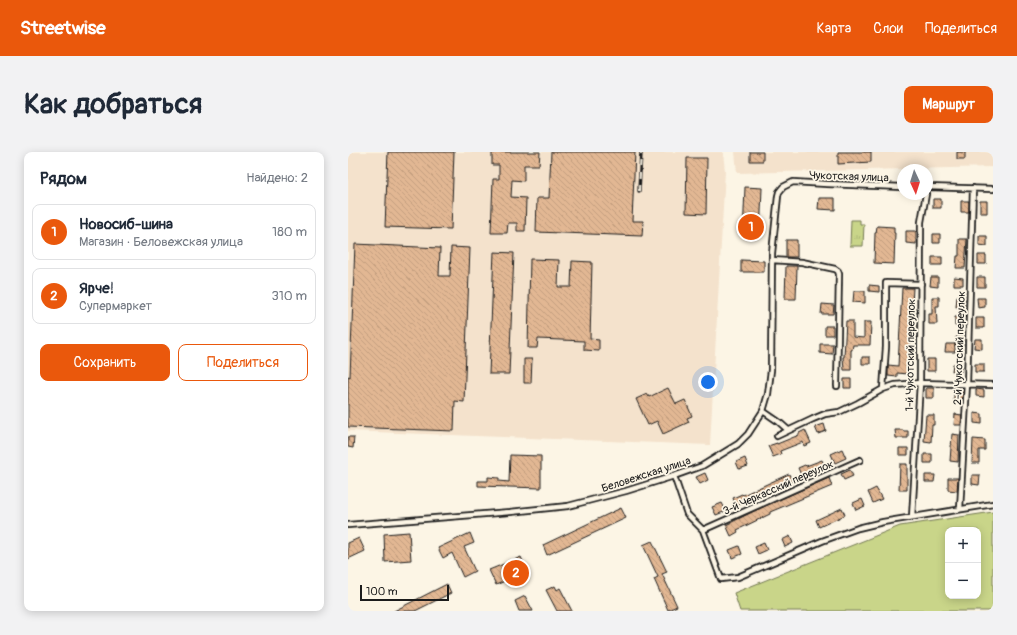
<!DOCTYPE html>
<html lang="ru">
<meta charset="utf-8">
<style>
:root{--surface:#fff;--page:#f2f2f3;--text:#1f2937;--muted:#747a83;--line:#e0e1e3;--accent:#ea580c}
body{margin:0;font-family:Pangolin,sans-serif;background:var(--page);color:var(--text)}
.controls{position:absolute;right:12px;bottom:12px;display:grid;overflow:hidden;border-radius:8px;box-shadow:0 2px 10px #0003}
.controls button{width:36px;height:36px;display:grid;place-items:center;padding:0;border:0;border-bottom:1px solid var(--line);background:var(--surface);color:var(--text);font:20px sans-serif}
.compass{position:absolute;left:549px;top:12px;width:36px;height:36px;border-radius:50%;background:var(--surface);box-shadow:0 2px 10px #0003;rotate:176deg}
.scale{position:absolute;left:12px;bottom:10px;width:89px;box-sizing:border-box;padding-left:4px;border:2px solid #1c1c1c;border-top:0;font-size:11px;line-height:14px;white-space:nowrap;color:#1c1c1c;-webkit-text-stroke:3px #fcf5e5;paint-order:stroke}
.you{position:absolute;left:360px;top:230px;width:14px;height:14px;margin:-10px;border:3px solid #fff;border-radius:50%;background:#1a73e8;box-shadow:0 0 0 6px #1a73e833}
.badge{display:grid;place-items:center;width:26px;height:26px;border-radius:50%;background:var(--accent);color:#fff;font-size:13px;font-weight:700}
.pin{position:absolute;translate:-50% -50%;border:2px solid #fff;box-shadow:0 1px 4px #0006}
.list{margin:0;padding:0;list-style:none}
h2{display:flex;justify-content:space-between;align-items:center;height:52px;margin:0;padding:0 16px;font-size:17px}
h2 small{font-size:13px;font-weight:400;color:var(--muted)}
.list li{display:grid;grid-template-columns:26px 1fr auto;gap:12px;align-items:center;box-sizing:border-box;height:56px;margin:0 8px 8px;padding:0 8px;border:1px solid var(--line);border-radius:8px}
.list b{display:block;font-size:15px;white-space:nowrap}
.list p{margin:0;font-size:13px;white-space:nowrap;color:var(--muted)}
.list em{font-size:13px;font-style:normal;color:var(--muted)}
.actions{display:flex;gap:8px;padding:12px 16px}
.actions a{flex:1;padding:9px 0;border:1px solid var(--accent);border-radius:8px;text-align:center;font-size:14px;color:var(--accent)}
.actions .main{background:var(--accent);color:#fff}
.map{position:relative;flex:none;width:645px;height:459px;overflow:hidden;border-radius:8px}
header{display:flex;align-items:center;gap:24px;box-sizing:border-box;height:56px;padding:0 20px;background:var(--accent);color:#fff}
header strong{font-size:19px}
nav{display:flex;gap:22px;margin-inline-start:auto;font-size:14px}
.intro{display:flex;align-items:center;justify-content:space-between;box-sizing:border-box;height:96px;padding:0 24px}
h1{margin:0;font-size:28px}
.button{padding:10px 18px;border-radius:8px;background:var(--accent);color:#fff;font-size:14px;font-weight:700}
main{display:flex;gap:24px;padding:0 24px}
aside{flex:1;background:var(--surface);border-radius:8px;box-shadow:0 2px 10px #0003}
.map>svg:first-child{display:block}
.built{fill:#f4e2cc}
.green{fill:#c9d589;stroke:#727852;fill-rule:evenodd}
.park{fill:url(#park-tufts);stroke:#727852}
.building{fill:url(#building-back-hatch);stroke:#1c1c1c}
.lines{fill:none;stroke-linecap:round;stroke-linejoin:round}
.street-casing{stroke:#1c1c1c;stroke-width:8}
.street{stroke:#fcf5e5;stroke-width:4.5}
.rail-casing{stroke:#1c1c1c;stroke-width:3.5}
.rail{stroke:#fcf5e5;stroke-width:2;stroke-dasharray:6;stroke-linecap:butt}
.labels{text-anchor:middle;stroke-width:3.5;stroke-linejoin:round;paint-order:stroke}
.street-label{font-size:11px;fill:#1c1c1c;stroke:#fcf5e5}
</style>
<header>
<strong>Streetwise</strong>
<nav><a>Карта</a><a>Слои</a><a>Поделиться</a></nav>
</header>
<div class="intro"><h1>Как добраться</h1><a class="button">Маршрут</a></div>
<main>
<aside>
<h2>Рядом<small>Найдено: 2</small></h2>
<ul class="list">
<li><span class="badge">1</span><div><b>Новосиб-шина</b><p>Магазин · Беловежская улица</p></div><em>180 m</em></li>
<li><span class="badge">2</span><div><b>Ярче!</b><p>Супермаркет</p></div><em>310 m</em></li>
</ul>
<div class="actions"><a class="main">Сохранить</a><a>Поделиться</a></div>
</aside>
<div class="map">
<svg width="645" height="459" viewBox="0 0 645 459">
<defs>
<pattern id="park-tufts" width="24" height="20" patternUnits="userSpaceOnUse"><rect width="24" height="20" fill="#c9d589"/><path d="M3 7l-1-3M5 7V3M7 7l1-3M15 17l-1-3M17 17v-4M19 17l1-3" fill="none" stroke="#acb676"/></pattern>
<pattern id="building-back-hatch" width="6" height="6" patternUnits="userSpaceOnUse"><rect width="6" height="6" fill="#e2b793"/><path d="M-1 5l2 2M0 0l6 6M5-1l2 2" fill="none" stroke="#c19d7e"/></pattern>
</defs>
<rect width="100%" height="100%" fill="#fcf5e5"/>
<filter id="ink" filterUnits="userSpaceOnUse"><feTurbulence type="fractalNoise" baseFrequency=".025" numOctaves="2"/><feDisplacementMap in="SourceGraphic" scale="8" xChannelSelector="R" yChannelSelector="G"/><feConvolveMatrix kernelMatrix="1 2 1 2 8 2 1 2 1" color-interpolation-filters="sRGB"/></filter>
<g filter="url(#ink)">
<!-- built -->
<path class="built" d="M0 0H375L377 19 362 293 0 279Z
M387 0H645V15L389 21Z"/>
<!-- green -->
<path class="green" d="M645 360V459H392L386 441 552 374ZM600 378H630V444H600Z"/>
<!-- park -->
<path class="park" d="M503 68H512V72H516L515 94H502Z"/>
<!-- building -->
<path class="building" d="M40 0H106L103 77 37 75Z
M144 0H192L191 13H176V29L164 28 163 45 178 46 177 79H169V71H160L159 81H143L145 27H151V13H144Z
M203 0H287L284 69H295L294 84 188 80 189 46H201Z
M402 0H415V9H402Z
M490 0H523V10L490 12Z
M609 0H617V7H609Z
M339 6H359L358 62 338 61Z
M397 35 414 36 412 84 395 83Z
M471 46H487V58L470 57Z
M585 47H593V56H585Z
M613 49H621V60H613Z
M632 49H639V61H632Z
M529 74 546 75V81H547L546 112 526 111 527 81H528Z
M558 79H568V92L558 91Z
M585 82H592V91H585Z
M631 84H639V94L631 93Z
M611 87H619L617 116H608L609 104H611Z
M438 88H449V105H438Z
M7 92 92 96 91 124H102L103 95 122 96 116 250 107 249 106 279 0 275V224L2 225Z
M146 100 166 101 161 222H141Z
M630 103H638V112H630Z
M584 105H594V113H584Z
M182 107 211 108 210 135H223L224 109 244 110 242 187 251 188V199L236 198V189L190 187 189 196H180Z
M393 108 416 109V120H393Z
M438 114H449L448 147H437Z
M583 125H590V135L582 134Z
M606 125 615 126V133H606Z
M629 125H637V135H629Z
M521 133 531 134V140L521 139Z
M554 136H565L560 222 549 221V225L540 224V213L550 214Z
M506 139H517V151L505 150Z
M584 145H591V154H588L589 172H581V162H584Z
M609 145 617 146 616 155H608Z
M629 146H637V155L630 156Z
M474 152 486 153 485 162H473Z
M607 165H615V174H607Z
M628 166H636V176H628Z
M498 169H505V185L516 186V170H523L522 193H505L504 198H503V218H496L495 205H496Z
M477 174H485V183H477Z
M608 185H615V194H607Z
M627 187H634V197L626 196Z
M472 192H485L484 202 472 201Z
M598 192H607V200H597Z
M514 205H522V212H514Z
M176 207H184L183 231H176Z
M579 207H587V219H579Z
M605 212H614L613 220 604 219Z
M627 212H636V220H627Z
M496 227H503V236H496Z
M320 236 328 252 337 248 344 264 339 266 341 270 315 282 309 269 300 273 288 247 299 242 301 245Z
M578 236H586V246H578Z
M628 237 636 238V245L628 244Z
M606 238H615L614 251H606Z
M626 261 634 262V272L626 271Z
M607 262 614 263 613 273H606Z
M578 263H586V273H584L583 290 576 289Z
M476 272 478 279 470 282 467 275Z
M457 278 463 291 456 294 455 290 432 299 433 302 425 305 420 294 429 291V292L451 283V281Z
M547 278H555V279H560V286H548Z
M604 282 611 283 610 310 602 309Z
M0 285H6L5 296 0 295Z
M625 287 637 288V298H631V311H624Z
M551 296H560V303H551Z
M494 297 498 306 487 311 483 302Z
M576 302H584V311H576Z
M162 303 193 304V336L130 334V329H140V325L151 326V329L161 330Z
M397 306 400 314 391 317 388 310Z
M474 308 477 315 454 325 450 316 457 313 458 314Z
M552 312H559V338H551Z
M502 318 505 324 496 328 493 322Z
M357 321 360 328 352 332 348 325Z
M441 322 444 329 388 354 385 346 394 342 395 343Z
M577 323H587L586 330H577Z
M624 323H632L631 333 624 332Z
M481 326 484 334 422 360V362L389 378 390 380 383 384 378 373 406 359Z
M600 326H610L609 339 600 338Z
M528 336 534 347 525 351 520 340Z
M514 347 517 354 508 358 505 351Z
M374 351 378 359 368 363 364 355Z
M273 356 278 366 199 403 195 393Z
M494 356 497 363 471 375 468 368Z
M61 380 63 408 37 410 36 382Z
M122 381 126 391 116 395 127 419 115 425 104 401 95 406 90 396Z
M442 384 445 391 437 395 434 388Z
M11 386 17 399 0 407V391Z
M304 389 319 420 314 422 329 454 320 458 306 427 310 425 295 393Z
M416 391 419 398 410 402 407 395Z
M391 394 394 402 384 406 381 398Z
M173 405 179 419 148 433 141 418Z
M99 432 103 441 67 459H46Z
M207 434 209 438 212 436 224 459H209L198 438Z
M177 444 185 459H171L167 449Z"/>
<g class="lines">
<defs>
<path id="street" d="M579 35 645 37
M424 108 454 110 487 117 490 119 491 122 489 234
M535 237 538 195V131L573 132
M415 259 431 270 440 278
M429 284 465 267 477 262 491 260 510 251 535 237 547 233 572 231 645 233
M326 324 339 362 355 378 373 427 390 425 474 389 510 376 535 370 645 352
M612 357 619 232 625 36
M564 365 572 231 573 70 578 42
M0 373 162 360 220 354 278 339 326 324 354 314 390 292 400 282 415 259 420 242 423 218 424 101 430 44 431 40 435 35 445 30 479 32 555 35
M355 378 512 308"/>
</defs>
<!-- street casing -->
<use href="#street" class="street-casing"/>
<!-- street -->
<use href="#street" class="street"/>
<defs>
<path id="rail" d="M291 39 293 0"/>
</defs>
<!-- rail casing -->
<use href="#rail" class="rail-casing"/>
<!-- rail -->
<use href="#rail" class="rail"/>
</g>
</g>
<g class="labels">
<!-- street labels -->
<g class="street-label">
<text transform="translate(501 24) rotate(2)" y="4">Чукотская улица</text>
<text transform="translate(611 196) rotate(-88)" y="4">2-й Чукотский переулок</text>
<text transform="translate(562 203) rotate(-89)" y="4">1-й Чукотский переулок</text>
<text transform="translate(298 322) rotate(-18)" y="4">Беловежская улица</text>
<text transform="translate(430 335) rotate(-24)" y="4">3-й Черкасский переулок</text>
</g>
</g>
</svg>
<div class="controls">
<button>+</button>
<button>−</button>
</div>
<svg class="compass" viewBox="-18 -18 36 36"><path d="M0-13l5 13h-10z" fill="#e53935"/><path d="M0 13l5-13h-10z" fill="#747a83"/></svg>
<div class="scale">100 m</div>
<div class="you"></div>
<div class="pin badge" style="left:403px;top:75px">1</div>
<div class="pin badge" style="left:168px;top:421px">2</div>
</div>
</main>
